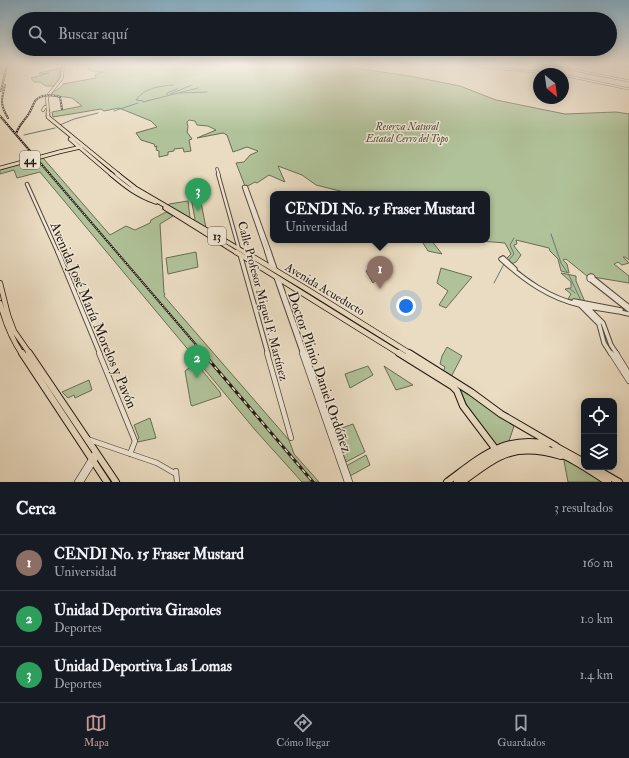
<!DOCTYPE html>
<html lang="es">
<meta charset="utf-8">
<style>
:root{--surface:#171b24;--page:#242831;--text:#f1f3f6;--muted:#9ea1a6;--line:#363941;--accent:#c59692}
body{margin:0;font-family:"IM FELL Double Pica",serif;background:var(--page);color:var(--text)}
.controls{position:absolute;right:12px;bottom:12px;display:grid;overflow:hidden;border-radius:8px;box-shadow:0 2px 10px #0003}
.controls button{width:36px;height:36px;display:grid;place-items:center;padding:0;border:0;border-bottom:1px solid var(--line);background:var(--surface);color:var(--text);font:20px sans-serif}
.compass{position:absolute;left:533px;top:68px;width:36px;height:36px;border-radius:50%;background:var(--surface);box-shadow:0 2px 10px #0003;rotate:151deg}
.you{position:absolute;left:406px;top:306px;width:14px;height:14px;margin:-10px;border:3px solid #fff;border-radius:50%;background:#1a73e8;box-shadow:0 0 0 6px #1a73e833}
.badge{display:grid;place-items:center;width:26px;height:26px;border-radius:50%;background:var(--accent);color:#fff;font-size:13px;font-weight:700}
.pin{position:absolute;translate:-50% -33px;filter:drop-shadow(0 1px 2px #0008)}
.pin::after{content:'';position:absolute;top:21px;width:14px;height:12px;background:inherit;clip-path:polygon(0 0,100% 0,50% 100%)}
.popup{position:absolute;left:270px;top:191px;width:220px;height:52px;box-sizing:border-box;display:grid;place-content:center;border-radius:8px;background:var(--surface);filter:drop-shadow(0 1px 3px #0005);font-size:13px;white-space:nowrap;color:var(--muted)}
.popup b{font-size:15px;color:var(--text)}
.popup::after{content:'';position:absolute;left:50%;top:100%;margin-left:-8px;border:8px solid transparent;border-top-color:var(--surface)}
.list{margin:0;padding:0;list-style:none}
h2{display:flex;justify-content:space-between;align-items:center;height:52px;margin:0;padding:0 16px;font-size:17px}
h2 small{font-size:13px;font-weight:400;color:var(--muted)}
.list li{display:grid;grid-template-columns:26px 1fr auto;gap:12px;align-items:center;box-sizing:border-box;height:56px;padding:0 16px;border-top:1px solid var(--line)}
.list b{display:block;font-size:15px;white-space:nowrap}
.list p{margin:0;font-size:13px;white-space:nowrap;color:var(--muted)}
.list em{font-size:13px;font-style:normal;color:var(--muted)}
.icon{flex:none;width:22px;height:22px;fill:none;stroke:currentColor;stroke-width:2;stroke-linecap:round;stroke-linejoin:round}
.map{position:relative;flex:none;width:629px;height:482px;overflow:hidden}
.search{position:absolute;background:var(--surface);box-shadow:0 2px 10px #0003;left:12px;right:12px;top:12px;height:44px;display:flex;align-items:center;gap:10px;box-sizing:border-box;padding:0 14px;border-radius:22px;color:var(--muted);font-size:15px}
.sheet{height:220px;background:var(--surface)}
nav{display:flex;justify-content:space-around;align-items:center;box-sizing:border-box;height:56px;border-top:1px solid var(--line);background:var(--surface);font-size:11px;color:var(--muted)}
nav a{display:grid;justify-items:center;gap:2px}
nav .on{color:var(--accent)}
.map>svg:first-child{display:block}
.green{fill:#b0c299;stroke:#696c54}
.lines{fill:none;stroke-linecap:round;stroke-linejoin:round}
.stream{stroke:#697973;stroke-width:1}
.minor-far4-casing{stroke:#54483c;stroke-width:2.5}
.minor-far3-casing{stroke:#54483c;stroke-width:3.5}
.minor-far2-casing{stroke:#54483c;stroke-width:4.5}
.minor-far1-casing{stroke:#54483c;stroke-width:5.5}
.minor-casing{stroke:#54483c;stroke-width:6}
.major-far4-casing{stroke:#221710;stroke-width:3.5}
.major-far3-casing{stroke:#221710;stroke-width:4.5}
.major-far2-casing{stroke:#221710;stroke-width:5.5}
.major-far1-casing{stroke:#221710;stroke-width:6}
.major-casing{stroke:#221710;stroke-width:8}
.minor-far4{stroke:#f1e8d7;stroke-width:1.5}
.minor-far3{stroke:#f1e8d7;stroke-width:2}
.minor-far2{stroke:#f1e8d7;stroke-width:2.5}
.minor-far1{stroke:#f1e8d7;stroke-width:3.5}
.minor{stroke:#f1e8d7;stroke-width:4.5}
.major-far4{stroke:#eadcc2;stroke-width:2.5}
.major-far3{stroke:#eadcc2;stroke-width:3}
.major-far2{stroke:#eadcc2;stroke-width:3.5}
.major-far1{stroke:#eadcc2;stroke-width:4.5}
.major{stroke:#eadcc2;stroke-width:6}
.rail-far1-casing{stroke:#221710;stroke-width:2}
.rail-casing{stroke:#221710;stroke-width:3}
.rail-far1{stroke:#f1e8d7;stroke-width:1;stroke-dasharray:1.5;stroke-linecap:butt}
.rail{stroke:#f1e8d7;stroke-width:1.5;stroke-dasharray:4.5;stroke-linecap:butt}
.major-bridge-casing{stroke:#221710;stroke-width:4.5;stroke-linecap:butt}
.major-bridge{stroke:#eadcc2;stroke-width:3}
.labels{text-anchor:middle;stroke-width:3;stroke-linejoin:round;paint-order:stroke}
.far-park-label{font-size:10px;font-style:italic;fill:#4d4a39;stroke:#f1e8d7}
.shield{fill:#f1e8d7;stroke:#60564c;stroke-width:1}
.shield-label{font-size:11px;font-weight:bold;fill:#221710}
.street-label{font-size:12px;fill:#221710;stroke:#f1e8d7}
.near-street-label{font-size:14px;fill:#221710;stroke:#f1e8d7}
</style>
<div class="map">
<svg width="629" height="482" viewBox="0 0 629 482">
<rect width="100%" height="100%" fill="#eadcc2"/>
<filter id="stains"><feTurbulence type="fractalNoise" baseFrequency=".005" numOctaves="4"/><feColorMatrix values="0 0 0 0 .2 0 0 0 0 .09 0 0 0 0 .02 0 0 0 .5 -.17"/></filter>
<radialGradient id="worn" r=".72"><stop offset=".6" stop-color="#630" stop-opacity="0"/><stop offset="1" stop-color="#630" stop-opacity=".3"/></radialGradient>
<!-- green -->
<path class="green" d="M77 64H328L409 76 460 86 496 100 565 114 616 112 629 114V260L625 257H623L629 263 622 265 618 262 614 264 629 276V283L587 276 566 259 563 260 567 264 569 273 561 271 558 259 550 251 549 248 516 240 517 244 514 245V246L521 255 516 262 511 264 506 259 511 254 505 243 468 240H487V194H343L344 192 316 185 302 175 278 166 285 182 269 175 257 183 255 182 246 187 245 186 236 163 244 162 250 155 257 152 258 151 247 147 233 152 227 135 223 133 197 138 216 130 208 126 197 125 195 121 189 120 187 122 188 127 187 132 192 139 189 140 191 151 184 152 183 148 174 149V151L168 152V155L159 157V151L156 150 157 146 155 147 154 144 141 140 136 133 157 127 151 121 119 108 104 111 101 109 53 117 52 112 82 106 72 98 50 95C54 90 61 89 63 84L96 78 95 75 103 72H95L88 69 94 64 76 66Z
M60 68V78L54 86H46L40 82H34L31 78 49 73 40 74 39 73Z
M43 158 110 235 126 226 135 230 150 223 151 220 166 212 173 216 160 224 164 293 165 294 164 296 289 440 294 454 319 482H302L256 431 40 172 17 178 14 170 0 174V170L23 163 25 165 31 163 30 161Z
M200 197 206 228 193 220 195 219 191 198Z
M188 201 190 218 168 205 169 204Z
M421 240H431L442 254 428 251Z
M196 252 198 267 168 274 166 258Z
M374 264 385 267 383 273H381L373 283 366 271Z
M441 268 472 277 446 308 439 305 448 291 437 283Z
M561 273 576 276V281L585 302 568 299 571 294 565 289 571 288V282Z
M447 347 462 356 451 377 443 372 445 367 440 364 442 356Z
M196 363 220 392 221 396 192 406 191 405 185 371Z
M368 366 373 375 350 388 345 374Z
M384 366 413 385 396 390Z
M89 380 92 390 75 398 74 395 68 398 62 392Z
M459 387 514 426 509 441 497 445 494 444 470 413Z
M150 418 156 438 138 442 137 440 139 438 134 425Z
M353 424 365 452 346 462 334 431Z
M366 455 370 465 350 476 346 466Z
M565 459 602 482H568L564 461Z"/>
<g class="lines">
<!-- stream -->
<path class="stream" d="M180 93 207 92
M170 94 192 85
M167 95V93L177 89
M143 101 136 100C144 88 160 86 173 85
M143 102 198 88
M114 111 138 103
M60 125 74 119 98 113
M24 135 55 128
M551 234 561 263 567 272
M508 261 514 254 510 245 514 238
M569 275 581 301
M494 283 504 264
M569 288 575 293
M604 334 612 351"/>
<defs>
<path id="minor-far4" d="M452 64 557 74
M524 64 564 68 629 81
M0 70 4 64
M563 75 629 89
M564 75V69L574 64"/>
<path id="minor-far3" d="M217 169 219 175"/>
<path id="minor-far2" d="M218 174 239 249
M27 184 58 253
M267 253 244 187H246L270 253"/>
<path id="minor-far1" d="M58 252 100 354
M267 252 272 268
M269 252 275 269
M240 254 268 354
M503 258 515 269
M501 259C524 280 549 298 580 305 596 309 613 310 629 314
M589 278a2 2 0 1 1 4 0a2 2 0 1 1-4 0Z
M276 277 303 354
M278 278 305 354
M594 279 629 307
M591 280 629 310
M574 301 621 310
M580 305 599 324 604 343 611 354
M586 306 603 323 611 345 617 354"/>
<path id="minor" d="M99 353 135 441 130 454
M267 353 291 438
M302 353 347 482
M305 353 350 482
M611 353 629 381
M616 353 629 374
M87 439 157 463 176 474
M176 471 177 482
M77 482 95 453
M81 482 97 456"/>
<path id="major-far4" d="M619 64 629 65
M43 110 45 107
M48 113 47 97 62 78 63 64"/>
<path id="major-far3" d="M48 112V117L119 175
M70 139 112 175
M59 152 81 147"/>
<path id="major-far2" d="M111 174C125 186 138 196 156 202
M117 174 135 188 246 253
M165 208 237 253"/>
<path id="major-far1" d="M236 252 400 354
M245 252 305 288 411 354
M0 283 8 315 14 331 30 354
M0 303C5 322 11 338 22 354"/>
<path id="major" d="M22 353 107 482
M29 353 116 482
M399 353 452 386 457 391 463 406 500 455
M409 353 471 392 501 414 556 446
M555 446 584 462
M593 467 619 482
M447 482C481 457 503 435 548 444
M457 482C469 473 481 462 495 455 538 433 572 459 608 482
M462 482C499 455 514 442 561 456"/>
</defs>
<!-- minor-far4 casing -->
<use href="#minor-far4" class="minor-far4-casing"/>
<!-- minor-far3 casing -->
<use href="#minor-far3" class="minor-far3-casing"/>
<!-- minor-far2 casing -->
<use href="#minor-far2" class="minor-far2-casing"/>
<!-- minor-far1 casing -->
<use href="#minor-far1" class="minor-far1-casing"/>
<!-- minor casing -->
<use href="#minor" class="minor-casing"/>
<!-- major-far4 casing -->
<use href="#major-far4" class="major-far4-casing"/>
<!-- major-far3 casing -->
<use href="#major-far3" class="major-far3-casing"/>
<!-- major-far2 casing -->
<use href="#major-far2" class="major-far2-casing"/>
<!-- major-far1 casing -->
<use href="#major-far1" class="major-far1-casing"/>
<!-- major casing -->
<use href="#major" class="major-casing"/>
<!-- minor-far4 -->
<use href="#minor-far4" class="minor-far4"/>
<!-- minor-far3 -->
<use href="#minor-far3" class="minor-far3"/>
<!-- minor-far2 -->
<use href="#minor-far2" class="minor-far2"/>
<!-- minor-far1 -->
<use href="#minor-far1" class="minor-far1"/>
<!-- minor -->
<use href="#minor" class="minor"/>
<!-- major-far4 -->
<use href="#major-far4" class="major-far4"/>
<!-- major-far3 -->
<use href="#major-far3" class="major-far3"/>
<!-- major-far2 -->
<use href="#major-far2" class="major-far2"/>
<!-- major-far1 -->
<use href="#major-far1" class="major-far1"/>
<!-- major -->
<use href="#major" class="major"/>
<defs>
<path id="rail-far1" d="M5 85C1 100 0 105 8 118
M1 91 7 64
M0 116 204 354
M16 134C18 126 24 121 28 115 31 111 32 107 34 103 38 94 52 94 60 97L62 109"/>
<path id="rail" d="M203 353 313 482"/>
</defs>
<!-- rail-far1 casing -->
<use href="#rail-far1" class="rail-far1-casing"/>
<!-- rail casing -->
<use href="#rail" class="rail-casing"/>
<!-- rail-far1 -->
<use href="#rail-far1" class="rail-far1"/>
<!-- rail -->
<use href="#rail" class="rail"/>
<defs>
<path id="major-bridge" d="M0 168 59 152"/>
</defs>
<!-- major-bridge casing -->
<use href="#major-bridge" class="major-bridge-casing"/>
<!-- major-bridge -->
<use href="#major-bridge" class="major-bridge"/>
</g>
<!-- sky -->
<linearGradient id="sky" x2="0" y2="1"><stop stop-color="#88b7d4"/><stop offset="0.49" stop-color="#f6efe4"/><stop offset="1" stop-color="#f6efe4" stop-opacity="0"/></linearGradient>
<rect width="629" height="131" fill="url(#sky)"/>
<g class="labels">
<!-- far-park labels -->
<g class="far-park-label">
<text x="407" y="130">Reserva Natural<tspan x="407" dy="12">Estatal Cerro del Topo</tspan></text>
</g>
<!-- shield labels -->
<g class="shield">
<rect x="20" y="151" width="20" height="18" rx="3"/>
<rect x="208" y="227" width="18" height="18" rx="3"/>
</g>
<g class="shield-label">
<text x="30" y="164">44</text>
<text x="217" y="240">13</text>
</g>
<!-- street labels -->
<g class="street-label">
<text transform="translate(325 289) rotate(31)" y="4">Avenida Acueducto</text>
<text transform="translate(263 301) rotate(75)" y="4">Calle Profesor Miguel F. Martínez</text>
</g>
<!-- near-street labels -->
<g class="near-street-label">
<text transform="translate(94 315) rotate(67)" y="5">Avenida José María Morelos y Pavón</text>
<text transform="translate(320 372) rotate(71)" y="5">Doctor Plinio Daniel Ordóñez</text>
</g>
</g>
<rect width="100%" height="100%" filter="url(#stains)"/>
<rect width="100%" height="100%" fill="url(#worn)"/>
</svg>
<div class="controls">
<button><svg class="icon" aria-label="locate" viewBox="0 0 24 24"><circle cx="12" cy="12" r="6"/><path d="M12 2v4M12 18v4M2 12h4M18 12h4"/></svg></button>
<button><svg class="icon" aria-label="layers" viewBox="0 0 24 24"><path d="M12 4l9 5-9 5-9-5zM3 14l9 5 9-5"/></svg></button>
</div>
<svg class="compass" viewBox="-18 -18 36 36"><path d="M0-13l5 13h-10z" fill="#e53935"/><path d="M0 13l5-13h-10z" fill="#9ea1a6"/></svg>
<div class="you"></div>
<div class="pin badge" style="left:380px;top:289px;background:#8d6e63">1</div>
<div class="popup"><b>CENDI No. 15 Fraser Mustard</b>Universidad</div>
<div class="pin badge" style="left:197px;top:378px;background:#2e9e5b">2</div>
<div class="pin badge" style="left:198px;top:211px;background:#2e9e5b">3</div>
<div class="search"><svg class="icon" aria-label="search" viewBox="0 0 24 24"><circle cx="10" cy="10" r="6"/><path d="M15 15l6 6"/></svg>Buscar aquí</div>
</div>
<section class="sheet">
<h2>Cerca<small>3 resultados</small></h2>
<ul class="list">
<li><span class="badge" style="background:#8d6e63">1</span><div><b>CENDI No. 15 Fraser Mustard</b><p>Universidad</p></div><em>160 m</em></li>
<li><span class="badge" style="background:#2e9e5b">2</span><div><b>Unidad Deportiva Girasoles</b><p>Deportes</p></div><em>1.0 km</em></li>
<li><span class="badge" style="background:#2e9e5b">3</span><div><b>Unidad Deportiva Las Lomas</b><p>Deportes</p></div><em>1.4 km</em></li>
</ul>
</section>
<nav>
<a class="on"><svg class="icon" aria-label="map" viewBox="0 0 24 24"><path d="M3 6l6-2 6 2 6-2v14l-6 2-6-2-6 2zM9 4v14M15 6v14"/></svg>Mapa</a>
<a><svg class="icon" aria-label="directions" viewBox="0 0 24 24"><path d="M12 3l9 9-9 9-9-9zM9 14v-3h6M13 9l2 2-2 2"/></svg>Cómo llegar</a>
<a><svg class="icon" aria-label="saved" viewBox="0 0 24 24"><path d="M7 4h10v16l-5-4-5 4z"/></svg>Guardados</a>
</nav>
